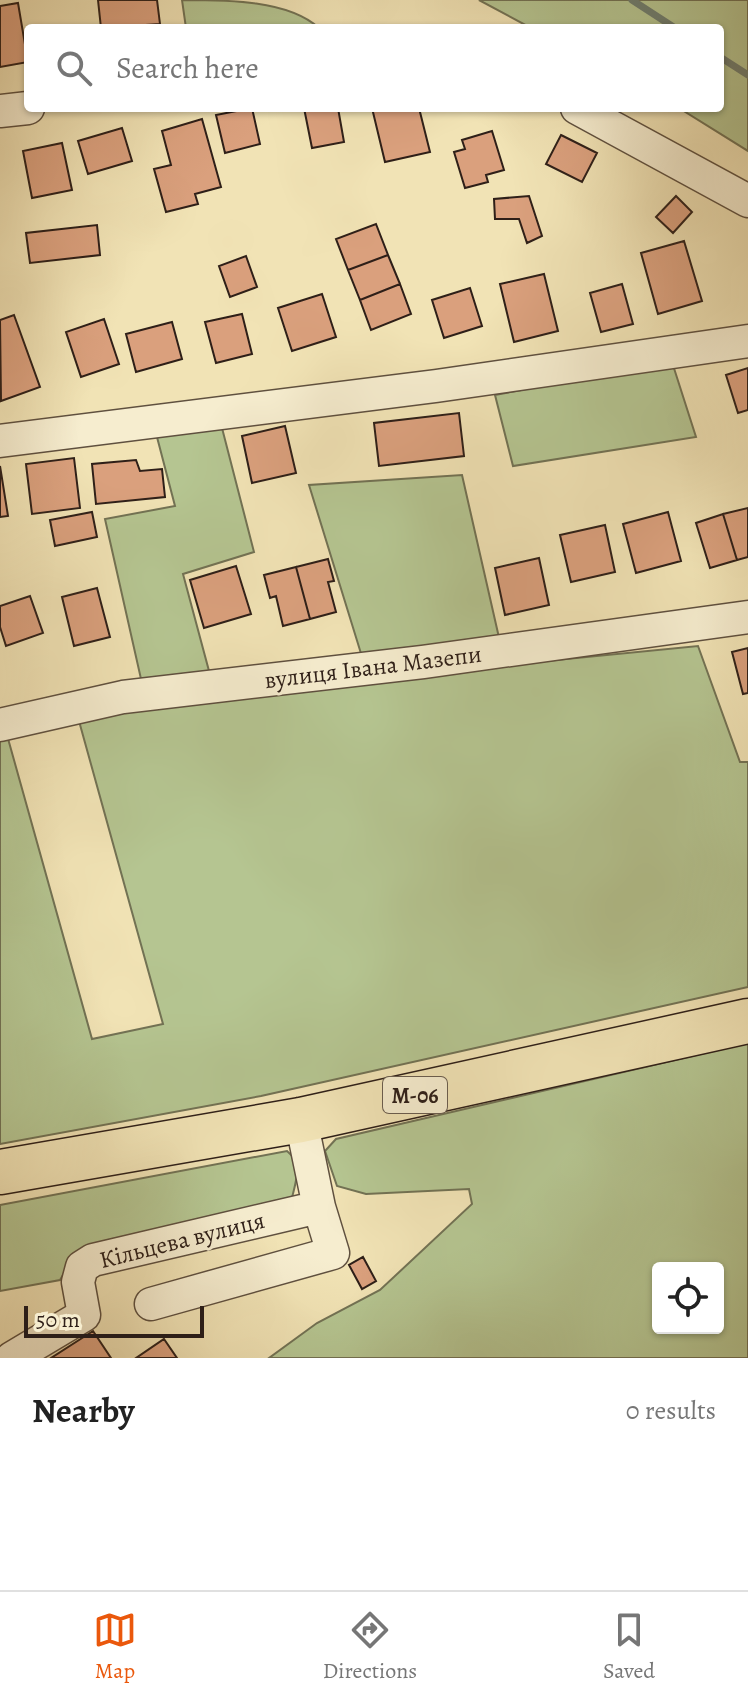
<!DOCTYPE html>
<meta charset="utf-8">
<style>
:root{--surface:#fff;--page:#f2f2f2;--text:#222;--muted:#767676;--line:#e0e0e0;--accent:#ea580c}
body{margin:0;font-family:Alegreya,serif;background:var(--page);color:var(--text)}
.controls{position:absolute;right:24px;bottom:24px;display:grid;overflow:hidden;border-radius:8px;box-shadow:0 2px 6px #0004}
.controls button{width:72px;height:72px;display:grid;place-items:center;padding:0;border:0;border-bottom:2px solid var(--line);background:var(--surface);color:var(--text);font:40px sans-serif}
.scale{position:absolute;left:24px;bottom:20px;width:180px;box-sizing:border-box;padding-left:8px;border:4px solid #2e1f18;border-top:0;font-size:22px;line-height:28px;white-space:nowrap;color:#2e1f18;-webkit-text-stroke:6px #f6edcf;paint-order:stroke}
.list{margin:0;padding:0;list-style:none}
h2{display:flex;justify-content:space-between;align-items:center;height:104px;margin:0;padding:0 32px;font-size:34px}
h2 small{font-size:26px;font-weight:400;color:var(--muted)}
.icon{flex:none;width:44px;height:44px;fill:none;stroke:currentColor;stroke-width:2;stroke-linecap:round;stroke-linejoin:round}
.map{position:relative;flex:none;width:748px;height:1358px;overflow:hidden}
.search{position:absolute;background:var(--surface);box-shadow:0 2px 6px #0004;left:24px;right:24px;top:24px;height:88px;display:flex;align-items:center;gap:20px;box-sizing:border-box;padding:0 28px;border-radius:8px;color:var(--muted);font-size:30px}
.sheet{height:232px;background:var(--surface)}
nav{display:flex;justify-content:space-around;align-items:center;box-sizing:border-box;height:112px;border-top:2px solid var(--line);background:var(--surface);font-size:22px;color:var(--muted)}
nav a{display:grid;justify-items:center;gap:4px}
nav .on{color:var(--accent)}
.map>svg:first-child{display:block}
.green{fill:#b5c591;stroke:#727254;stroke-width:2;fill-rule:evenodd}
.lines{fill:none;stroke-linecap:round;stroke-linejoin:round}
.stream{stroke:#6f7e70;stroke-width:7}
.building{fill:#daa07d;stroke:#2e1f18;stroke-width:2}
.minor-casing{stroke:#5f503f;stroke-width:35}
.highway-casing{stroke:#2e1f18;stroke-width:47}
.minor{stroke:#f6edcf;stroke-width:32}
.highway{stroke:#f1e3b5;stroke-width:44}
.labels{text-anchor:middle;stroke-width:6;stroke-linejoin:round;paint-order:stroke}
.shield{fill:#f6edcf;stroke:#6a5d4f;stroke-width:2}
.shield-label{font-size:22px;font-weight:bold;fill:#2e1f18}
.street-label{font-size:24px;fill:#2e1f18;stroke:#f6edcf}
</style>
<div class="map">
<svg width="748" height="1358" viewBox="0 0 748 1358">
<rect width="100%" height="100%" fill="#f1e3b5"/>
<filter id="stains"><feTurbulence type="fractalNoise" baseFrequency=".0025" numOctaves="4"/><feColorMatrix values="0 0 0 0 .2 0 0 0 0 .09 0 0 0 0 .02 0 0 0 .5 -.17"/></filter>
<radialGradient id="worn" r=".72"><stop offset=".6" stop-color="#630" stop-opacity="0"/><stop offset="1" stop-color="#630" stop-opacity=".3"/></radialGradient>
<!-- green -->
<path class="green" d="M182 0C228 0 288 0 319 28H186Z
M479 0H748V151L679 108H720V28H531Z
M672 362 696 437 513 466 495 395Z
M222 428 254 552 183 574 209 671 141 679 105 519 175 506 157 437Z
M462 475 500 642 363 660 309 485Z
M698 646 740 762H748V987L261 1096 0 1144V737L7 735 92 1039 163 1024 79 721 233 692Z
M748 1043V1358H269L317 1323 380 1290 472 1204 469 1189 366 1194 337 1186 325 1151 336 1139ZM658 1268H718V1328H658Z
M287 1151C303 1164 296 1180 292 1198L72 1260 60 1280 0 1291V1205Z"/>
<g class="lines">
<!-- stream -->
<path class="stream" d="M632 0 675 28
M720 57 748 75"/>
</g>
<!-- building -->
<path class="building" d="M98 0H157L160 24 101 28Z
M18 3 28 62 0 67V6Z
M252 108 260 144 225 153 216 115Z
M304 108H338L344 142 312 148Z
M372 108H419L430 152 385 162Z
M202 119 221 187 195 194 198 204 166 212 154 169 171 165 162 131Z
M122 128 132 161 88 174 78 141Z
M492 131 504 170 486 175 488 182 465 188 454 152 465 149 462 140Z
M561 135 597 153 582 182 546 164Z
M62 143 72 190 32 198 23 151Z
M529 196 542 236 527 243 519 219H495L494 199Z
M676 196 692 212 673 233 656 217Z
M376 224 388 255 348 270 336 239Z
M97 225 100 255 30 263 26 233Z
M684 241 702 301 658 314 641 253Z
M388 255 400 284 360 300 348 270Z
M246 256 257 287 230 297 219 266Z
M544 274 558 331 514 342 500 284Z
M400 284 411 314 371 330 360 300Z
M622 284 633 324 601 332 590 293Z
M470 288 482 326 444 338 432 300Z
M322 294 336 337 292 351 278 308Z
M242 314 252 354 216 363 205 322Z
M14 315 40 387 1 401 0 320Z
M104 319 119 364 81 377 66 332Z
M172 322 182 359 136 372 126 334Z
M748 368V410L738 413 726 375Z
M459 413 464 456 379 466 374 423Z
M285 426 296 473 252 483 242 436Z
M74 458 80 508 32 514 26 464Z
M136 460 140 471 162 469 165 497 96 504 92 464Z
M0 466 8 516 0 517Z
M748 508V557L737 560 723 514Z
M92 512 97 537 55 546 50 520Z
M668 512 681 561 636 573 623 524Z
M723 514 737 560 710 568 696 523Z
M605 525 615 572 571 582 560 535Z
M539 558 549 605 505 615 495 568Z
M328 559 334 581 328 582 336 612 310 619 296 567Z
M236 566 251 614 204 628 190 580Z
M296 567 310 619 283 626 276 596 270 598 264 575Z
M97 588 110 637 74 646 62 597Z
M30 596 43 633 6 646 0 627V606Z
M748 648V693L743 694 732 652Z
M363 1257 376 1281 362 1289 349 1265Z
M93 1331 111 1358H51Z
M164 1339 177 1358H136Z"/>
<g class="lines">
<defs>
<path id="minor" d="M577 108 748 201
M0 111 28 108
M0 441 436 386 748 341
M0 725 123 697 423 662 748 617
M151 1304 333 1253 319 1207
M12 1358 84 1315 78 1282 82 1267 93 1260 319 1207 301 1120"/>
<path id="highway" d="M0 1172 301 1120 748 1021"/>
</defs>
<!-- minor casing -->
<use href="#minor" class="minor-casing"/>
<!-- highway casing -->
<use href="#highway" class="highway-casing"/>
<!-- minor -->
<use href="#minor" class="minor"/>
<!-- highway -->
<use href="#highway" class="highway"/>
</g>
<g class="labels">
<!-- shield labels -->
<rect class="shield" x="383" y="1077" width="64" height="36" rx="6"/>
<g class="shield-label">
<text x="415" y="1103">М-06</text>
</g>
<!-- street labels -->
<g class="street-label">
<text transform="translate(373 667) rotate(-7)" y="8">вулиця Івана Мазепи</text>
<text transform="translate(182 1240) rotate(-14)" y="8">Кільцева вулиця</text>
</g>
</g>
<rect width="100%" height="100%" filter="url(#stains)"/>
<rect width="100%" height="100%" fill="url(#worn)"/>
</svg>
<div class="controls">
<button><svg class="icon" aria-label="locate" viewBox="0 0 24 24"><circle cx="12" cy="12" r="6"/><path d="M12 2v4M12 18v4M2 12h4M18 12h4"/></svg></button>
</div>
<div class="scale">50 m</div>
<div class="search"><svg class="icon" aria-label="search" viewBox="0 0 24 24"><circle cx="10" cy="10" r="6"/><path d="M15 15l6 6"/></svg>Search here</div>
</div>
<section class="sheet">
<h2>Nearby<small>0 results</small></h2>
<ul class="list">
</ul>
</section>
<nav>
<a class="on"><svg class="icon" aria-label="map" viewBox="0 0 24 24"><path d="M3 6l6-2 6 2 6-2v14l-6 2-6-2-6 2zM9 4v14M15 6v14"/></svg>Map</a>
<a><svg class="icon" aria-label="directions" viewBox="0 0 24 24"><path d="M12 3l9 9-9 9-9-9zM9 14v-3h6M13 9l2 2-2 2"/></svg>Directions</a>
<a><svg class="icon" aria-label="saved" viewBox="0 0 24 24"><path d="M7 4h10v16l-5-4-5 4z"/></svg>Saved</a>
</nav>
